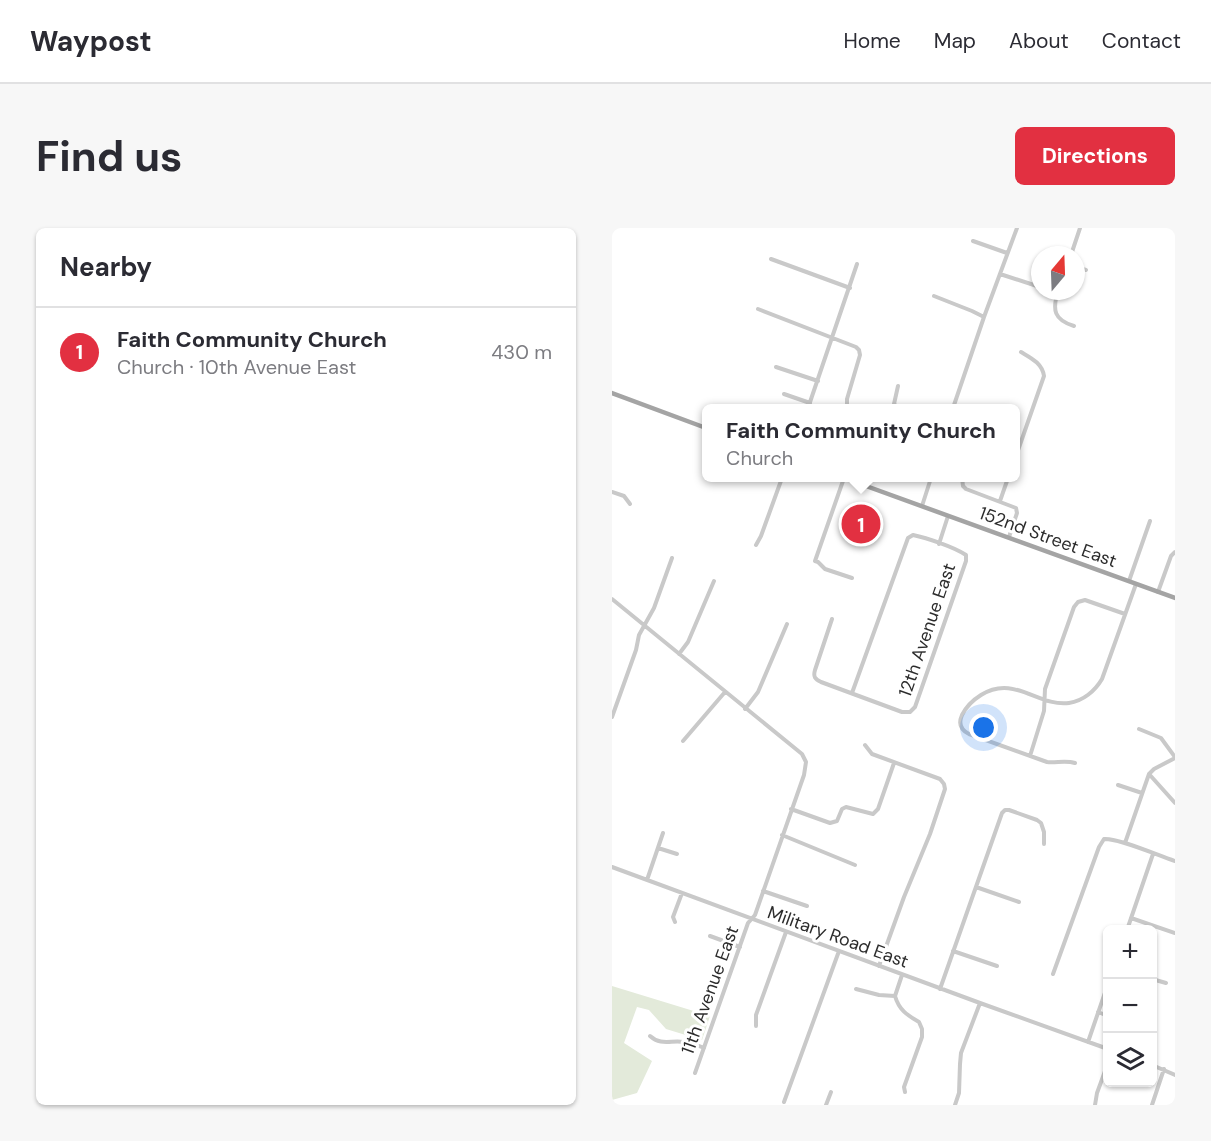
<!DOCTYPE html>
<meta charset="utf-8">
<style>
:root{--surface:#fff;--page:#f7f7f7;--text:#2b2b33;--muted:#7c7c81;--line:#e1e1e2;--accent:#e23041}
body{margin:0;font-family:"DM Sans",sans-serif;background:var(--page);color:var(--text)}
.controls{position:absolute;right:18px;bottom:18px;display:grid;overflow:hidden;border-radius:9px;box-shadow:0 2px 4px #0004}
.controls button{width:54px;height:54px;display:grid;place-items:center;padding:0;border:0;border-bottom:2px solid var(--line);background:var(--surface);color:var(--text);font:30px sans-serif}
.compass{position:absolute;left:419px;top:18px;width:54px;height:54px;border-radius:50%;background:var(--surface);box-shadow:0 2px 4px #0004;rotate:19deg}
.you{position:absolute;left:372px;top:500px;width:21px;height:21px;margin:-15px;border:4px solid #fff;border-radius:50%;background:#1a73e8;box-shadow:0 0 0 9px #1a73e833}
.badge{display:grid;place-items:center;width:39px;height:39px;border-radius:50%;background:var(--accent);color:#fff;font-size:20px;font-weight:700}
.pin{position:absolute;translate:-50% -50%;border:3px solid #fff;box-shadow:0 2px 6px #0006}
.popup{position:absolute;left:90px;top:176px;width:318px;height:78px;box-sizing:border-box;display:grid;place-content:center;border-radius:9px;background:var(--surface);filter:drop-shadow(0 2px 4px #0005);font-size:20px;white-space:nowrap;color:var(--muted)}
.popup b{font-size:22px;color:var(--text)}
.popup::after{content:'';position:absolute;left:50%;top:100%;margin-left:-12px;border:12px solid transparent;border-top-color:var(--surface)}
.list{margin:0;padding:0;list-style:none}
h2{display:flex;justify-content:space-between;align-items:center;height:78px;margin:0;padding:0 24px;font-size:26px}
h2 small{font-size:20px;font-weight:400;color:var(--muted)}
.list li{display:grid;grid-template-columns:39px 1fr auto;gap:18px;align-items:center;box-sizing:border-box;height:90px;padding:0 24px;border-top:2px solid var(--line)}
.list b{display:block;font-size:22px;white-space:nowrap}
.list p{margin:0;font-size:20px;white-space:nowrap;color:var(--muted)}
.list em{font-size:20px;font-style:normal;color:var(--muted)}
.icon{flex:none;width:33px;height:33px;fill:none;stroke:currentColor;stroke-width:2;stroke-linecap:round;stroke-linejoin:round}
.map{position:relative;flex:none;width:563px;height:877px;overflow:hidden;border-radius:9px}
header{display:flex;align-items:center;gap:36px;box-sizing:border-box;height:84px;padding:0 30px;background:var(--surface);border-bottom:2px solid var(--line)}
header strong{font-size:28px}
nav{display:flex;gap:33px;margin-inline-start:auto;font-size:21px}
.intro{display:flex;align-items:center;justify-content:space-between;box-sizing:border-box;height:144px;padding:0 36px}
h1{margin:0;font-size:42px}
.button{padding:15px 27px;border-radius:9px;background:var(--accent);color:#fff;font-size:21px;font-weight:700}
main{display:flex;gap:36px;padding:0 36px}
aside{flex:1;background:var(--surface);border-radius:9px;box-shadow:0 2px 4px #0004}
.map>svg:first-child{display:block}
.green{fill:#e3eada}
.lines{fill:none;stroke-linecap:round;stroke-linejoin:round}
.minor{stroke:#c9c9c9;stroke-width:4}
.major{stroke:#a4a4a4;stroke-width:4.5}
.labels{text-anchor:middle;stroke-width:6;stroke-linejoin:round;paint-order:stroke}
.street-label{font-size:18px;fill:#2c2c2c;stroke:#fff}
</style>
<header>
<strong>Waypost</strong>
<nav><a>Home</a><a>Map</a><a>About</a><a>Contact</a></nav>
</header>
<div class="intro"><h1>Find us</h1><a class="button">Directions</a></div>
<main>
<aside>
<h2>Nearby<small></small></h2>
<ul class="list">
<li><span class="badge">1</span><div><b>Faith Community Church</b><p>Church · 10th Avenue East</p></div><em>430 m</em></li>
</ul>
</aside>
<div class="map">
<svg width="563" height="877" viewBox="0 0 563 877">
<rect width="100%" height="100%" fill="#fff"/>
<!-- green -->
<path class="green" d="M0 758 98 788 90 812 54 801 37 782 25 779 12 815 40 833 25 865 0 872Z"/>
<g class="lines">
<!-- minor -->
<path class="minor" d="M361 13 395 25
M459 27 468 0
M159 31 238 60
M464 39 474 42
M388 46 428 59
M446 63C440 82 442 92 462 98
M322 68 360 83 372 89
M146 81 244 119 247 122 248 127 235 171V180
M164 139 206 153
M172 166 198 175
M196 180 245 36
M286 180 282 176 286 158
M341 180 372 89 405 0
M404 228 432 148C430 135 419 130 409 124
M232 250 203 333 206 334 213 341 240 350
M350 250 351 258 354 261 404 280 405 285 397 309
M0 264 12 268 18 276
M388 273 396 250
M310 278 319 250
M327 316 336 288
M144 317 149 308 170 250
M517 353 538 293
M546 364 559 328 563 324
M0 371 190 526 194 534 192 547 143 687 136 695 83 845
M220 391 203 442C201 449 203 451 209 454L290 484H298L303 479 354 333V327C342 319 315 310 301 307L296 310 240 465
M67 426 76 414 102 353
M133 481 146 464 175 396
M0 489 24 422 27 407 42 380 60 330
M527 501 549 510 563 529
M71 513 113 464
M253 517 260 526 328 551 332 556 333 561 318 606 292 669 267 738
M418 528 432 483 433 461 462 379 466 374 473 372 513 386
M463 535C454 532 444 535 435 534L357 506C349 502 346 496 350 487 354 479 361 472 369 467 402 446 426 479 457 475 471 473 483 463 490 451L524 356
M537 546 563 575
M506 557 530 565
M179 581 218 595 225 593 230 581 234 579 261 586 266 581 282 535
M170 607 243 637
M513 615 537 546 542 541 563 530
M46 620 65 626
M0 639 368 775 496 821
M35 652 51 605
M364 659 407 674
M151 663 195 678
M519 690 563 705
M63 694 61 689 70 665
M515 702 541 626
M98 708 128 719
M341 723 385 738
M441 746 487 619 492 611C507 610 547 628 563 633
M540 751 554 755
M244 761 267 767 283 768
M328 761 390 585 393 582H397L425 592 429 595 432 604V616
M283 768C287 782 295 787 307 794L310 801V809L292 859 293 864
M283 768 290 747
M486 784 496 788
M144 798V787L174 704
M38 808C49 818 59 812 72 814 79 814 85 817 92 820
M476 814 496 756
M540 837 563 847
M172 874 227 723
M214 877 219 864
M343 877 347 865 348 836 349 825 368 775
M483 877 485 865 496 835
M540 877 552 841"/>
<!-- major -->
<path class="major" d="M0 165 94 200
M232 250 563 370"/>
</g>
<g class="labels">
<!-- street labels -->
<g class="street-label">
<text transform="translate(436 309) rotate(20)" y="6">152nd Street East</text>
<text transform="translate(315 402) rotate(-71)" y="6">12th Avenue East</text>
<text transform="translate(226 709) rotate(20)" y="6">Military Road East</text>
<text transform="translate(98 762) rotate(-70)" y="6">11th Avenue East</text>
</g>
</g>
</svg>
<div class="controls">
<button>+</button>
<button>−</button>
<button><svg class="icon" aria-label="layers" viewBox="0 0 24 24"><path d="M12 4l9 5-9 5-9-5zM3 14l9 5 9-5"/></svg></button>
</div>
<svg class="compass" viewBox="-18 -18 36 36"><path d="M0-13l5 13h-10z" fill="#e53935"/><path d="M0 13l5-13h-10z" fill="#7c7c81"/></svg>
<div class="you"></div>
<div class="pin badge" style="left:249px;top:296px">1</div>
<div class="popup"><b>Faith Community Church</b>Church</div>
</div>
</main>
